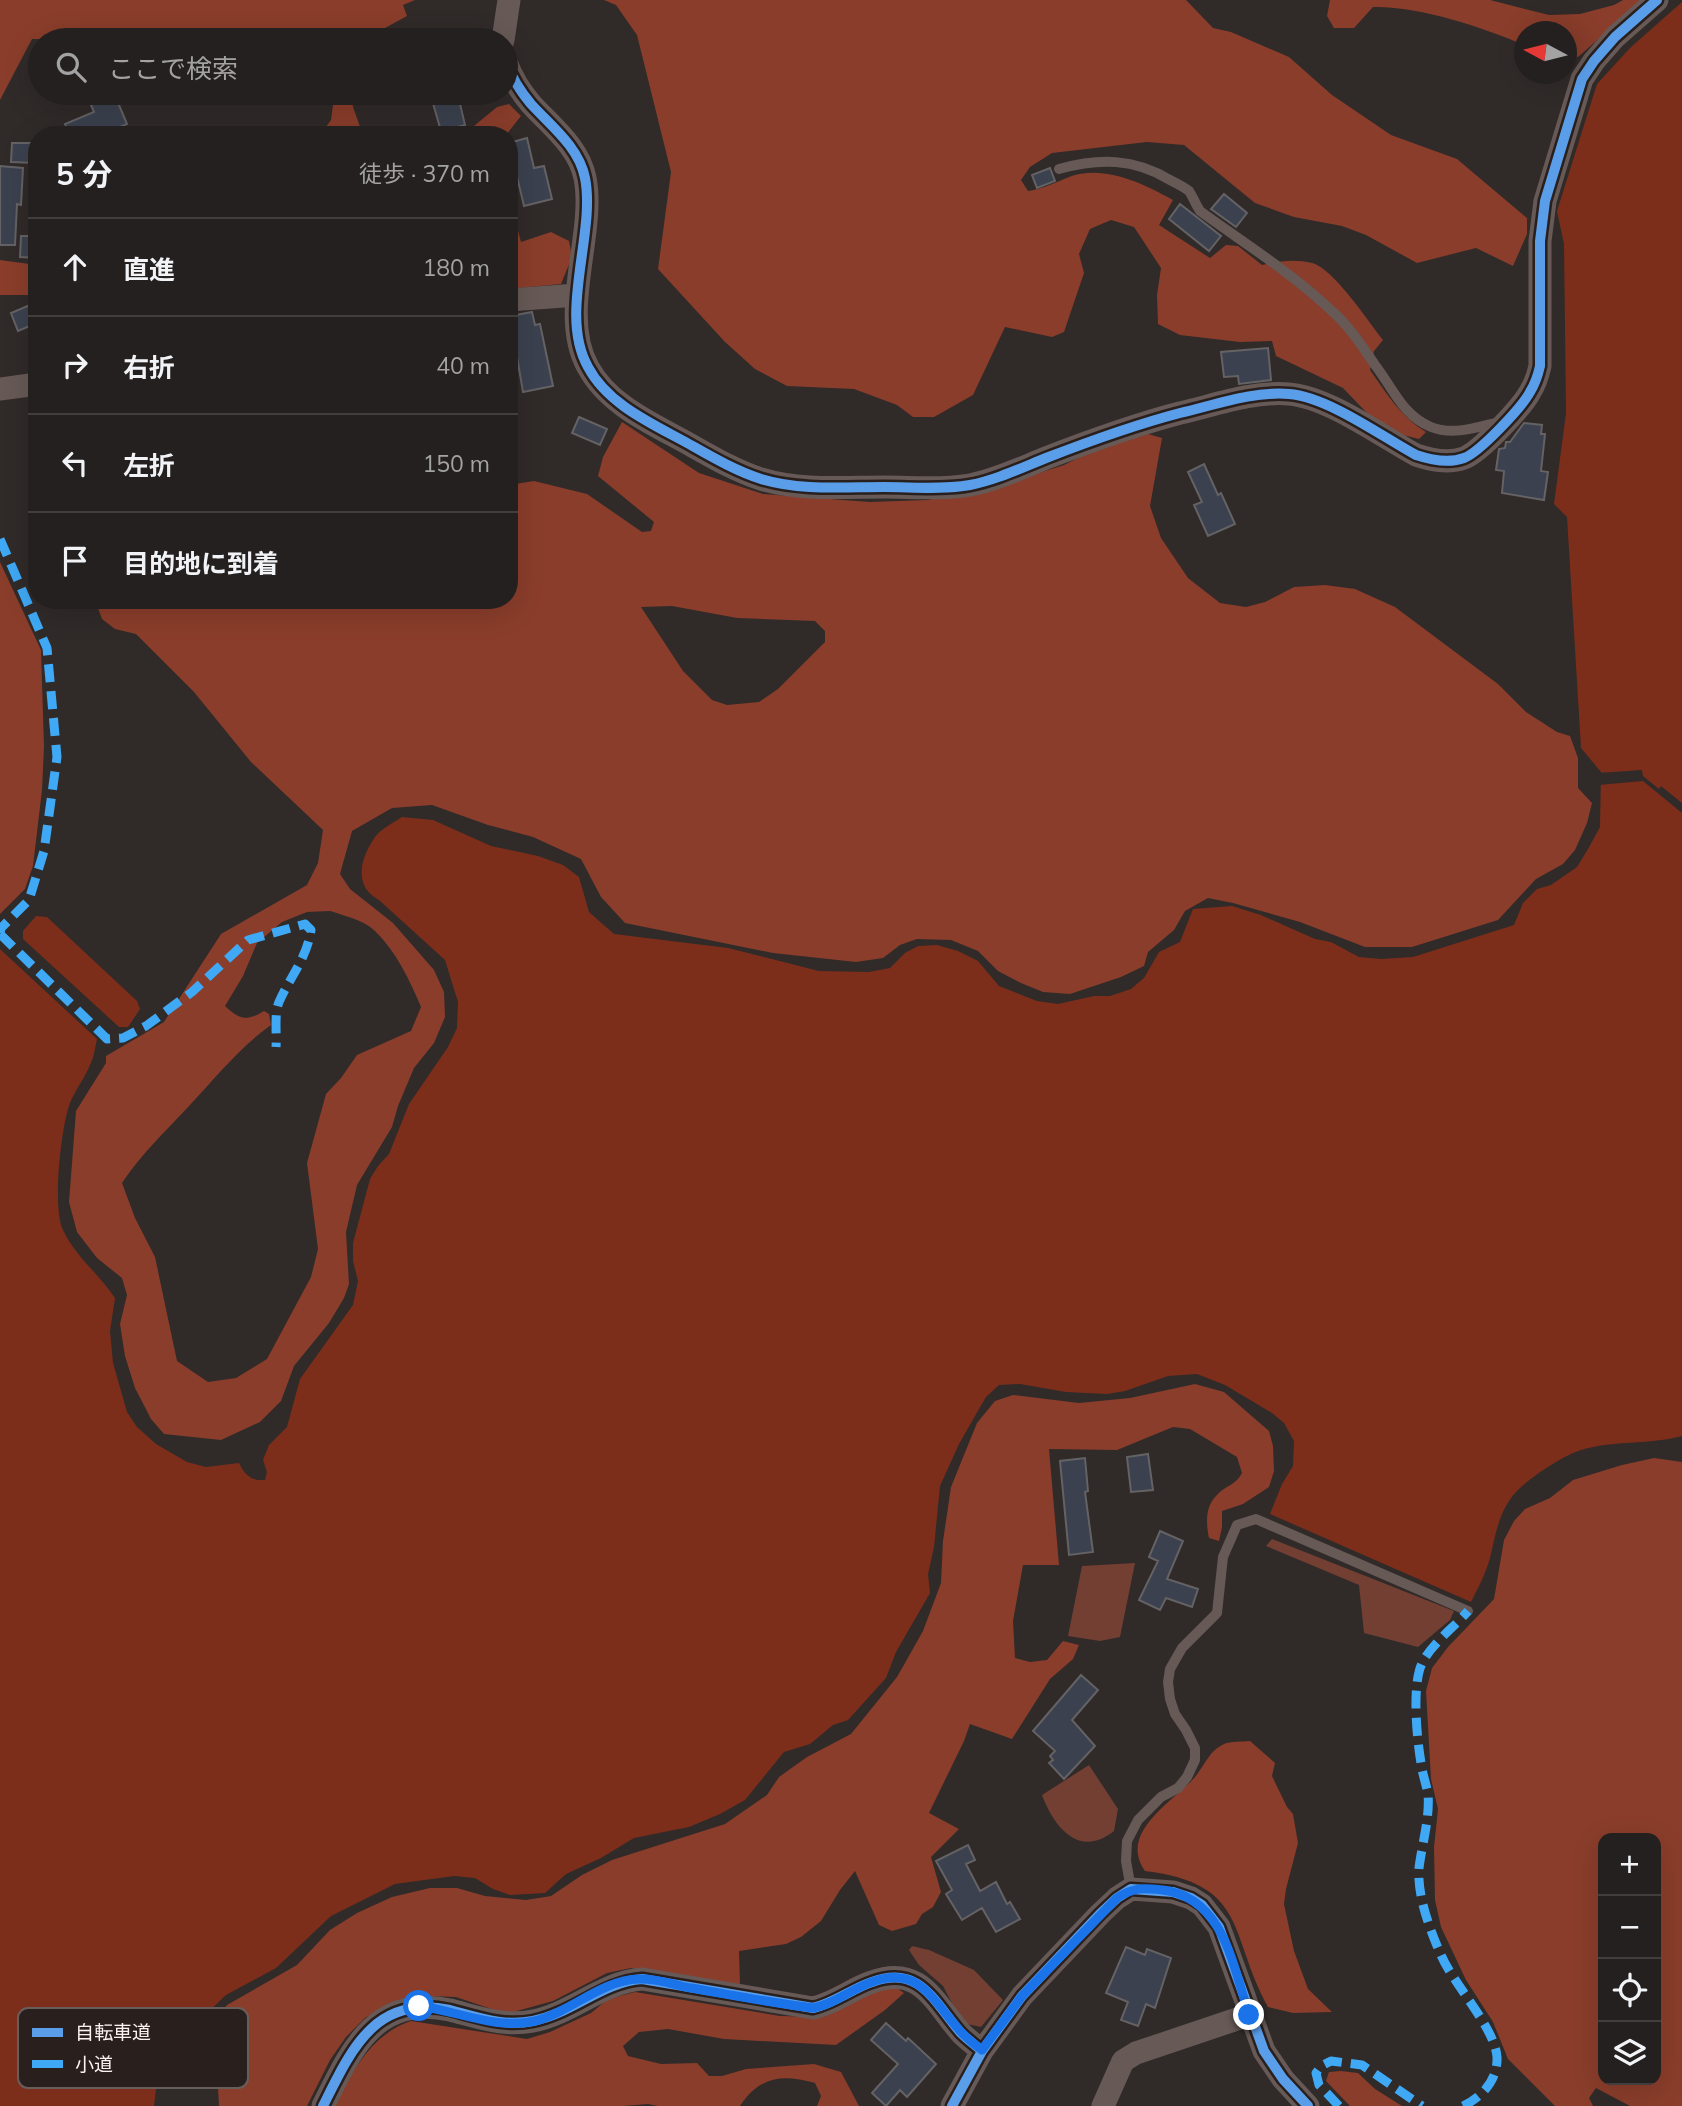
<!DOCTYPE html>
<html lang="ja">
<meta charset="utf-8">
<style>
:root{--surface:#24201f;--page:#302d2c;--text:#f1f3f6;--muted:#a3a3a4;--line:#413e3d}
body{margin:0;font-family:Mulish,"Noto Sans JP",sans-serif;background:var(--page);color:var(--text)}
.controls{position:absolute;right:21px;bottom:21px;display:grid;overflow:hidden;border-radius:14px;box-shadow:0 7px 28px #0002}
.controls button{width:63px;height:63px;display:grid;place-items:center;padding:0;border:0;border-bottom:2px solid var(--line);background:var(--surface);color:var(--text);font:35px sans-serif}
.compass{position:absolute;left:1514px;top:21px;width:63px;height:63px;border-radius:50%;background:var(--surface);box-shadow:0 7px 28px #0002;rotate:277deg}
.stop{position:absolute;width:21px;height:21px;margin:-16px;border:5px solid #1a73e8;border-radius:50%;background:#fff}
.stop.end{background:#1a73e8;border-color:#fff;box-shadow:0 2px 7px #0008}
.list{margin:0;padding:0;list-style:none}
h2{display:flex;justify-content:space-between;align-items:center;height:91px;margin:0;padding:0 28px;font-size:30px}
h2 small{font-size:23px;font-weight:400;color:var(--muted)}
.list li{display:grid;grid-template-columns:46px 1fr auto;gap:21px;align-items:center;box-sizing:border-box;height:98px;padding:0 28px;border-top:2px solid var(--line)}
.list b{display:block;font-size:26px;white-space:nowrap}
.list em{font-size:23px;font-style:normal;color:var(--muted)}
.icon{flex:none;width:38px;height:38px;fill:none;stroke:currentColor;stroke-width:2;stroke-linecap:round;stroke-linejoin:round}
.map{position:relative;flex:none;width:1682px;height:2106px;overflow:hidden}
.search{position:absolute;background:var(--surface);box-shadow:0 7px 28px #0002;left:28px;top:28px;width:490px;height:77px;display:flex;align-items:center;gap:18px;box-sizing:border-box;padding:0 24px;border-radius:38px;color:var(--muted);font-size:26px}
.panel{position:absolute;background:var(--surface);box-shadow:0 7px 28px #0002;left:28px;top:126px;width:490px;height:483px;border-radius:28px}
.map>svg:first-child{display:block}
.green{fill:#733f32}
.forest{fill:#8a3d2b;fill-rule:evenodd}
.water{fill:#7d2e1a}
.pier{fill:#302a29}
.building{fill:#3b414e;stroke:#646264;stroke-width:2}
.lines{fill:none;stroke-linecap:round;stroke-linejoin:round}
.lane{stroke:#665956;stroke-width:10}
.street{stroke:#665956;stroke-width:23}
.quiet{stroke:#3fa9f5;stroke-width:9;stroke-dasharray:18 9;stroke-linecap:butt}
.cycleway-casing{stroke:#291f1d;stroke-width:15}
.cycleway{stroke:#5a9eea;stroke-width:10}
.route{stroke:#1a73e8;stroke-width:9}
.key{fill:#291f1d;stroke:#675e5c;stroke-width:2}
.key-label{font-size:19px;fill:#f9f2f0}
</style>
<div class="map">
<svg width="1682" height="2106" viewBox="0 0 1682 2106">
<rect width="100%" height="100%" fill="#302a29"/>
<!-- green -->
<path class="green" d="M1272 1539 1454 1611 1450 1620 1418 1647 1364 1633 1359 1585 1266 1546Z
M1135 1563 1120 1637 1100 1641 1068 1636 1082 1566Z
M1089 1765 1118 1809 1114 1831C1079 1859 1054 1827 1042 1795Z
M912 1946 929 1950 974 1970 1003 2000 981 2027 967 2024 956 2011 943 1986 919 1965 909 1950Z"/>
<!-- forest -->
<path class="forest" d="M0 0H415L403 5 407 16 363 40 32 39 0 100Z
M604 0H1186L1213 28 1231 32 1289 57 1332 95 1391 135 1457 159 1527 218V234L1513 266 1476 248 1417 263 1366 235 1342 226 1294 217 1255 203 1184 145 1147 142 1052 153 1030 167 1021 180 1028 191C1043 189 1054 183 1069 177 1103 164 1143 183 1173 200L1159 225 1210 258 1226 245 1238 246 1262 265C1279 261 1295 259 1312 263 1333 268 1369 322 1383 340L1374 351 1370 370C1387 394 1401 417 1426 432L1419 439 1403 435 1385 426 1366 412 1343 388 1276 356 1272 341 1240 342 1180 335 1158 324 1157 295 1161 268 1134 227 1111 220 1090 229 1079 254 1084 273 1064 332 1052 337 1005 327 973 395 934 417H913L897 405 854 389 787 386 755 369 725 342 658 269 671 172 637 35 616 5Z
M1330 0H1490L1549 15 1580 14 1614 5 1623 0H1643L1578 57 1567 55 1566 32H1524V45C1482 27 1419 6 1373 7L1354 28H1334L1327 16Z
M330 93H352L353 107 363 135H320L331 120 334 97Z
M509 104 521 116 506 135H463L497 107Z
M509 197 521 242 551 232 569 241 572 257 561 284 509 289Z
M0 260 37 265V295H0Z
M622 422 699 473 763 494 870 502 927 500 982 491 1064 465 1116 439 1148 434 1162 438 1150 506 1161 538 1188 578 1220 603 1246 607 1265 602 1294 587 1325 585 1355 589 1395 607 1498 684 1526 712 1557 732 1570 736 1578 758V788L1592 803 1587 823 1575 850 1563 864 1536 879 1498 920 1412 947H1365L1300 922 1233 903 1208 898 1185 911 1174 930 1148 952 1144 966 1121 977 1070 994 1043 992 1021 983 998 971 978 951 951 940 917 939 900 945 883 958 856 962 773 953 625 923 601 897 581 859 533 837 488 825 432 805 392 808 352 831 340 874 350 889 393 923 434 970 444 992 445 1017 434 1043 414 1068 398 1106 392 1127 357 1185 346 1232 349 1284 344 1298 329 1323 294 1366 281 1401 260 1422 221 1440 164 1434 151 1419 135 1388 125 1356 120 1324 127 1295 122 1278 97 1258 77 1232 69 1202 76 1111 106 1063V1056L164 1022 221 934 307 885 318 863 323 830 251 762 194 692 136 634 115 629 102 619 95 600H509V485L534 481 587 494 642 532 651 531 654 522 598 476 603 457ZM672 606 737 618 815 621 825 631V642L778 689 759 702 727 705 712 700 683 671 641 607ZM330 911C345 916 364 920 375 931 396 951 410 981 421 1007L411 1031 357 1055 341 1078 326 1094 307 1163 318 1249 311 1277 267 1359 236 1378 208 1382 177 1361 155 1257 135 1218 122 1183C143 1152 165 1132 190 1105 216 1077 240 1047 271 1025L269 1014 264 1011C246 1022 239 1019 225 1006L243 976 257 943 282 922 307 912Z
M0 562 41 650 44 747 42 790 33 866 25 889 0 914Z
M1195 1384 1224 1392 1269 1431 1273 1446 1274 1471 1269 1487 1243 1504 1222 1511V1527L1219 1541 1209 1538C1206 1524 1205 1506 1217 1495 1226 1485 1235 1486 1242 1473L1237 1457 1190 1429 1173 1427 1117 1450 1049 1449 1059 1565H1023L1013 1621 1015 1658 1030 1662 1047 1660 1063 1641 1079 1645 1073 1659 1050 1679 1012 1739 970 1724 964 1741 929 1813 959 1829 931 1857 941 1892 933 1907 922 1914 916 1924 892 1931 879 1925 855 1871 840 1890 821 1921 801 1937 786 1944 739 1951 740 1985 631 1968 607 1973 553 2001 506 2014 456 1997 430 1996 393 2002 365 2018 346 2037 330 2060 307 2106H219L218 2087 201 2071 196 2054 210 2027 227 2005 297 1965 330 1930 357 1913 392 1897 430 1888H457L485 1896 526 1900 551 1896 582 1875 612 1860 725 1824 767 1795 779 1777 807 1757 851 1734 897 1677 923 1631 941 1583 943 1541 951 1487 977 1423 995 1401 1013 1395 1079 1403 1130 1398Z
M1654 1458 1682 1462V2106H1630L1596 2088 1589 2098 1593 2106H1555L1508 2059 1493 2022 1466 1980 1441 1927 1435 1900 1434 1847 1438 1809 1431 1779 1426 1691 1432 1668 1448 1647 1494 1599 1504 1540 1514 1521 1525 1509 1550 1498 1573 1480 1622 1465ZM1603 1838H1656V2080H1603Z
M1250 1741 1275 1763 1272 1776 1287 1807 1293 1814 1298 1843 1286 1889 1284 1904 1294 1951 1308 1989 1332 2012 1293 2013 1268 2007C1228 1934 1249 1884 1145 1871 1118 1832 1172 1803 1195 1777 1205 1765 1209 1751 1224 1744 1231 1741 1242 1742 1250 1741Z
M884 1987 897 1988 904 1993 885 2010 836 2045 724 2039 668 2029 639 2032 623 2046 628 2056 661 2064 697 2063 709 2076H722L746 2069 814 2064 841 2072 859 2106H817L821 2096 815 2083C782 2074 760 2076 740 2106H658L648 2104 623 2106H335C351 2072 373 2033 411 2021L527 2039 550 2032 591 2013 608 1999 635 1992 780 2016 818 2017Z
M1341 2071 1358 2073 1375 2089 1402 2106H1350L1326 2081 1329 2072Z"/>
<!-- water -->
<path class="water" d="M1682 2V1436C1649 1445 1614 1440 1581 1450 1562 1456 1522 1482 1511 1498 1498 1516 1495 1537 1490 1558 1486 1573 1478 1588 1471 1602L1270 1514 1282 1484 1293 1466 1294 1441 1284 1423 1272 1413 1225 1385 1197 1374 1168 1376 1125 1391 1107 1394 1066 1392 1020 1384 999 1385 986 1397 979 1409 959 1444 940 1486 934 1547 928 1574 930 1593 896 1652 886 1678 848 1720 833 1725 810 1744 784 1752 745 1800 720 1814 689 1827 634 1838 601 1858 566 1874 545 1893 510 1895 493 1889 475 1878 454 1876 395 1884 331 1916 276 1968 226 1995 187 2032 157 2080 154 2106H0V949L97 1039C95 1048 94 1057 90 1065 85 1078 75 1090 70 1103 61 1126 52 1208 63 1230 75 1256 99 1274 115 1298L110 1331 113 1363 127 1412 137 1427 156 1444 187 1462 206 1467 239 1463C245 1475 251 1481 265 1480L267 1472 263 1460 269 1445 287 1427 300 1379 353 1305 358 1281 353 1261V1243L370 1179 378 1166 389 1154 409 1104 448 1047 457 1028 458 1002 445 960 379 900C353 886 360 859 375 837 381 829 393 823 402 817L433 820 491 846 538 856 563 865 579 877 589 912 614 934 728 948 819 971 869 972 890 968 905 953 918 946 937 945 958 951 978 961 999 986 1037 1001 1058 1004 1094 996H1110L1131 989 1144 978 1159 952 1180 942 1193 909 1232 906 1261 915 1315 939 1331 942 1359 957 1381 959 1413 957 1514 925 1523 903 1537 889 1551 885 1577 867 1588 849 1600 827 1601 772 1581 748 1567 517 1554 504 1566 413 1564 244 1557 211 1597 84 1630 48Z
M36 916 47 917 137 1001 140 1009 128 1027H119L23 939V931Z"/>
<!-- pier -->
<path class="pier" d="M1642 770 1643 776 1659 789 1661 786 1682 803V813L1643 781 1598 785 1597 773Z"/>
<!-- building -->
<path class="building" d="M86 93H114L127 124 101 135H70L65 124 94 112Z
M430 93H487V94L460 104 465 125 441 131Z
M527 138 534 168 544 166 552 199 524 206 509 143Z
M12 143H37V163L11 162Z
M0 166 23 168 21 205 17 204 15 245H0Z
M1050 168 1055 181 1037 188 1032 175Z
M1224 194 1247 213 1236 227 1211 209Z
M1180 204 1221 236 1209 251 1169 219Z
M21 236H37V258L20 257Z
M37 302V323L18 331 11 313Z
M532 312 535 325 540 324 553 386 523 392 510 316Z
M1268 348 1271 380 1239 384 1238 376 1224 377 1221 352Z
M579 417 607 429 600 445 572 433Z
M1524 423 1542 425 1541 434H1545L1541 471 1548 472 1544 500 1502 493 1504 471 1496 470 1499 449 1505 448 1506 442H1510Z
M1204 464 1218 495 1221 493 1235 524 1208 536 1194 505 1202 502 1188 472Z
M1148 1454 1153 1490 1131 1492 1127 1457Z
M1085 1458 1088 1491 1085 1492 1093 1552 1069 1555 1060 1461Z
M1160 1531 1183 1541 1167 1579 1198 1589 1192 1607 1166 1598 1160 1610 1139 1600 1158 1561 1149 1557Z
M1081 1675 1098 1690 1072 1720 1095 1746 1064 1779 1049 1763 1053 1760 1050 1756 1055 1751 1033 1731Z
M968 1845 975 1860 966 1864 980 1891 996 1882 1007 1904 1010 1902 1020 1919 996 1932 982 1908 962 1920 946 1894 952 1890 936 1861Z
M1126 1947 1145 1955 1147 1949 1171 1958 1155 2008 1146 2004 1138 2026 1121 2020 1128 2002 1106 1993Z
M886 2023 906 2041 908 2038 936 2064 907 2097 900 2090 886 2106 872 2093 898 2064 871 2040Z"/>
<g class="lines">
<!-- lane -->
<path class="lane" d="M1059 169C1099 158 1134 158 1170 180 1176 183 1184 187 1189 191 1193 197 1196 205 1200 211 1244 243 1292 273 1332 311 1349 326 1362 346 1375 365 1393 388 1402 415 1431 427 1453 436 1478 427 1499 422
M1131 1889 1126 1861 1127 1841 1138 1820 1161 1797 1178 1788 1187 1777 1195 1760V1748L1186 1730 1175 1714 1170 1699 1168 1682 1170 1669 1182 1648 1217 1613 1223 1557 1237 1525 1256 1519 1468 1611"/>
<!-- street -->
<path class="street" d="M503 40 509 0
M506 62C512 78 520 91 531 104 551 126 579 147 585 178 596 233 558 314 588 367 608 405 653 424 689 444 712 457 736 471 761 479 800 491 844 487 884 487 912 487 942 490 970 485 996 480 1021 468 1046 458 1090 441 1134 425 1180 413 1215 405 1253 391 1289 394 1328 397 1381 436 1416 455 1431 460 1448 464 1464 458 1480 452 1522 407 1530 392 1535 384 1538 375 1540 366V241L1545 201 1582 79 1594 61 1615 37 1657 0
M509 300 577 295
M0 389 37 384
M323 2106C351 2050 375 1994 450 2010 478 2017 503 2027 533 2021 573 2013 602 1982 642 1979L813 2008C835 2003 851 1989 872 1982 920 1964 934 2002 961 2033 967 2039 975 2045 982 2051
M952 2106 982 2051 1022 1996 1100 1914 1117 1898 1131 1889 1173 1892 1191 1898 1202 1905 1219 1927 1264 2051 1283 2079 1308 2106
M1103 2106 1123 2061 1136 2053 1249 2015"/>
<!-- quiet -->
<path class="quiet" d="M0 539 47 648 57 757 44 851 29 900 1 928 0 933
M0 934 107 1039 123 1038 146 1026 192 992 248 940 305 924 311 930C307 958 290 977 279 1002 274 1014 277 1034 276 1047
M1339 2106 1319 2085 1316 2073 1321 2066 1331 2061 1362 2065 1422 2106
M1463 2106C1482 2097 1498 2080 1497 2057 1495 2028 1454 1985 1441 1955 1430 1930 1417 1896 1419 1868 1422 1844 1430 1818 1428 1794 1426 1783 1422 1773 1421 1763 1417 1739 1413 1696 1419 1672 1424 1649 1453 1629 1468 1611"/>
<defs>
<path id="cycleway" d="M506 62C512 78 520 91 531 104 551 126 579 147 585 178 596 233 558 314 588 367 608 405 653 424 689 444 712 457 736 471 761 479 800 491 844 487 884 487 912 487 942 490 970 485 996 480 1021 468 1046 458 1090 441 1134 425 1180 413 1215 405 1253 391 1289 394 1328 397 1381 436 1416 455 1431 460 1448 464 1464 458 1480 452 1522 407 1530 392 1535 384 1538 375 1540 366V241L1545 201 1582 79 1594 61 1615 37 1657 0
M323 2106C351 2050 375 1994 450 2010 478 2017 503 2027 533 2021 573 2013 602 1982 642 1979L813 2008C835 2003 851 1989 872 1982 920 1964 934 2002 961 2033 967 2039 975 2045 982 2051
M952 2106 982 2051 1022 1996 1100 1914 1117 1898 1131 1889 1173 1892 1191 1898 1202 1905 1219 1927 1264 2051 1283 2079 1308 2106"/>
</defs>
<!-- cycleway casing -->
<use href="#cycleway" class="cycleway-casing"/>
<!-- cycleway -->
<use href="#cycleway" class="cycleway"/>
</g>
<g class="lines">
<!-- route -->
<path class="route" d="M419 2006C457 2011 497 2030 535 2021 571 2012 601 1980 639 1979 656 1978 675 1985 691 1988 732 1995 772 2003 813 2008 835 2004 851 1989 872 1982 920 1964 934 2003 962 2033 968 2039 975 2045 982 2050L1022 1996 1117 1898C1134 1887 1143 1888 1163 1890 1224 1898 1233 1966 1249 2015"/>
</g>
<!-- legend -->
<rect x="18" y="2008" width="230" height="80" rx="10" class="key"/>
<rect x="32" y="2028" width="31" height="9" fill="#5a9eea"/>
<rect x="32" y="2060" width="31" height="8" fill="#3fa9f5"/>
<g class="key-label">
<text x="75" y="2039">自転車道</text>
<text x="75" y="2071">小道</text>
</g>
</svg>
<div class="controls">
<button>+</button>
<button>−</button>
<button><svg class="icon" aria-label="locate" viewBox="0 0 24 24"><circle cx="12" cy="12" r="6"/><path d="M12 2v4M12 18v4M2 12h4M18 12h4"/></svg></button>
<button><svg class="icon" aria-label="layers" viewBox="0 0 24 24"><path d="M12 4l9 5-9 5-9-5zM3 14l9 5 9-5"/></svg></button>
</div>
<svg class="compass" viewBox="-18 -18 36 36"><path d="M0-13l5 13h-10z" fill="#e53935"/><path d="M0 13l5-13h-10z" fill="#a3a3a4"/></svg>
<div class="stop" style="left:419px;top:2006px"></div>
<div class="stop end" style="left:1249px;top:2015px"></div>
<div class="search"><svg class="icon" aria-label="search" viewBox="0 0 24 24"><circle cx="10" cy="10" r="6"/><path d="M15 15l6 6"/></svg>ここで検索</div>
<section class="panel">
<h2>5 分<small>徒歩 · 370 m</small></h2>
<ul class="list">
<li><svg class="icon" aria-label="ahead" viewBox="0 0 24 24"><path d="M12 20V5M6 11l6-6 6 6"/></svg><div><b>直進</b></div><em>180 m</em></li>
<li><svg class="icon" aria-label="right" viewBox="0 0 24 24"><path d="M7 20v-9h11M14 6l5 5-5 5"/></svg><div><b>右折</b></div><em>40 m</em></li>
<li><svg class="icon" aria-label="left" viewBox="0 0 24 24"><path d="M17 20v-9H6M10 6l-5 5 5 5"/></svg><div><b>左折</b></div><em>150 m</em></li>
<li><svg class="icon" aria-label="arrive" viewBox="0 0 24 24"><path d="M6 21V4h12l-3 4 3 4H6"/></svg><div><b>目的地に到着</b></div></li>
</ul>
</section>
</div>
